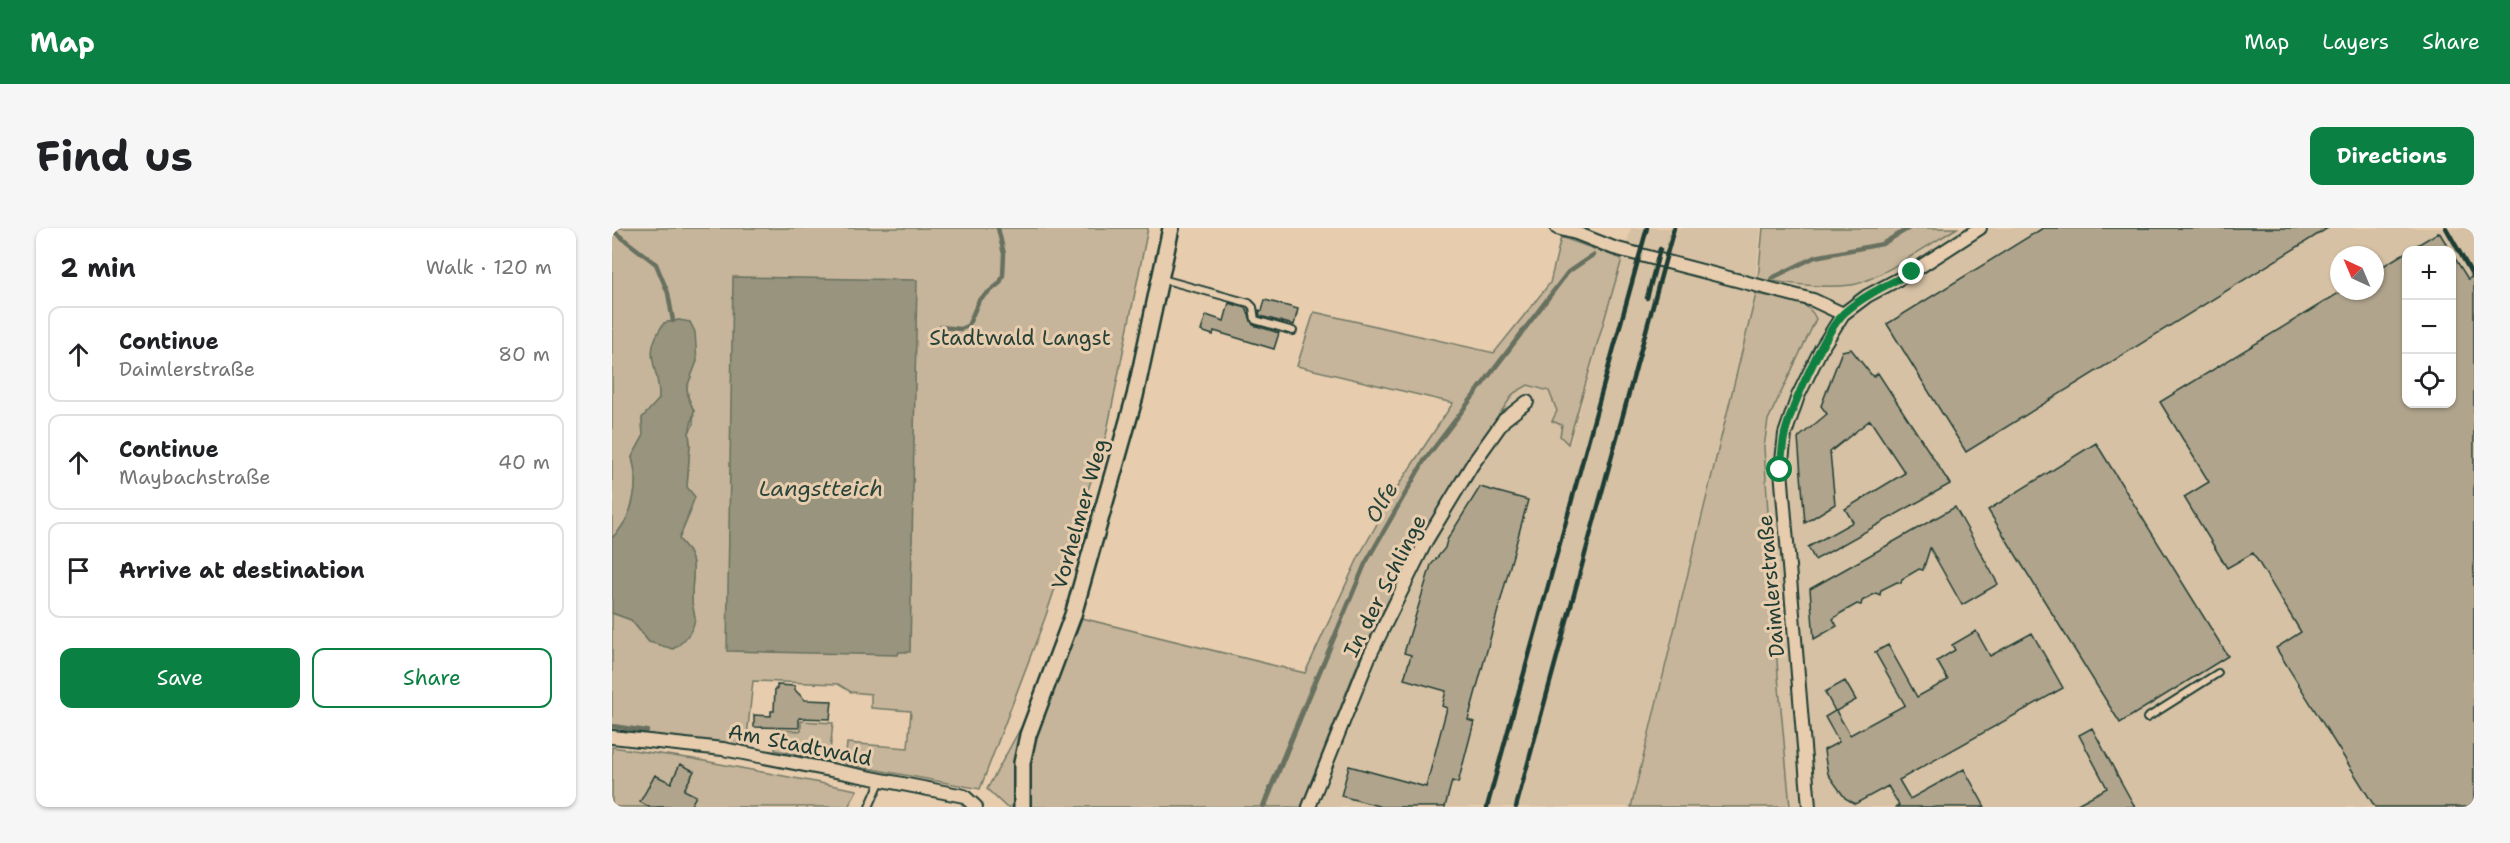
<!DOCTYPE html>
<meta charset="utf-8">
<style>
:root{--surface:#fff;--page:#f6f6f6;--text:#202124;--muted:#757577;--line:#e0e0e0;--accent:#0b8043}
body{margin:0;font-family:"Shantell Sans",sans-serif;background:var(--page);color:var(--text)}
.controls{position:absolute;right:18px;top:18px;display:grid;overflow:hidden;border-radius:12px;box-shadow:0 2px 4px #0004}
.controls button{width:54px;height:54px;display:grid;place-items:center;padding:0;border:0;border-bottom:2px solid var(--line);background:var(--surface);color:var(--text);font:30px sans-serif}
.compass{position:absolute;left:1718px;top:18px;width:54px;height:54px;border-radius:50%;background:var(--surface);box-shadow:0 2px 4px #0004;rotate:316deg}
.stop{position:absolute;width:18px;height:18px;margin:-14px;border:4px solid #0b8043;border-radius:50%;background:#fff}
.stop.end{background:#0b8043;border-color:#fff;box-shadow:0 2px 6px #0008}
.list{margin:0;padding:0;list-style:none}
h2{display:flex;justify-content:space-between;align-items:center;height:78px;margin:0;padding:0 24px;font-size:26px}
h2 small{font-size:20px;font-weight:400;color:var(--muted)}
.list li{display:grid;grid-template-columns:39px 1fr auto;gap:18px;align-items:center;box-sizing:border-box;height:96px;margin:0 12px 12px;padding:0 12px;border:2px solid var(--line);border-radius:12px}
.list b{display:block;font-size:22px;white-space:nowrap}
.list p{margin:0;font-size:20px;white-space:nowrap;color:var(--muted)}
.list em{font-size:20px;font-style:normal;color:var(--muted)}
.actions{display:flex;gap:12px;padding:18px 24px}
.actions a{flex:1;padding:14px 0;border:2px solid var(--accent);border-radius:12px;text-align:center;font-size:21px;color:var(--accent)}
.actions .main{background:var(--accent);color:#fff}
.icon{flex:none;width:33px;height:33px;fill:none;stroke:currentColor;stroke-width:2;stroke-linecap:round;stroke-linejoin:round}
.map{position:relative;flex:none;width:1862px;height:579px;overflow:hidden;border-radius:12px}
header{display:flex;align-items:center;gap:36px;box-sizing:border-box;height:84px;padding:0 30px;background:var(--accent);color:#fff}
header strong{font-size:28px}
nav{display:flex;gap:33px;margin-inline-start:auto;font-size:21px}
.intro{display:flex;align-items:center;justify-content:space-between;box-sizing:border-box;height:144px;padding:0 36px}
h1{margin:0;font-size:42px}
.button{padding:15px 27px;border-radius:12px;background:var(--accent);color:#fff;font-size:21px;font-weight:700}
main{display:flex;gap:36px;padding:0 36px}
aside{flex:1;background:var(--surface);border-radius:12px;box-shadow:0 2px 4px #0004}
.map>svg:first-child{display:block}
.built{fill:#d6c1a4;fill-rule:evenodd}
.green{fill:#c6b59a;stroke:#727967;stroke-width:1.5}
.water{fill:#98947d;stroke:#687160;stroke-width:1.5}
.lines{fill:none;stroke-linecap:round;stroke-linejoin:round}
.stream{stroke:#687160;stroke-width:4.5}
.building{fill:#b0a48c;stroke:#1f3d34;stroke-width:1.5}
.service-casing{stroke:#1f3d34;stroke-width:10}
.minor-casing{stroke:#1f3d34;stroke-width:16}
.tertiary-casing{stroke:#1f3d34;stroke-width:20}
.service{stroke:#e7cdae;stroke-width:6}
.minor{stroke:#e7cdae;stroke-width:12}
.tertiary{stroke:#e7cdae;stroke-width:15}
.rail{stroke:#1f3d34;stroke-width:4.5}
.route{stroke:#0b8043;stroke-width:8}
.labels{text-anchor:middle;stroke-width:6;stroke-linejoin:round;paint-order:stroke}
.park-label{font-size:21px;fill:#274339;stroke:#e7cdae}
.street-label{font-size:21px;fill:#1f3d34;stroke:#e7cdae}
.water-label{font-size:22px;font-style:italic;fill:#2b463b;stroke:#e7cdae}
</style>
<header>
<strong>Map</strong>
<nav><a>Map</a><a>Layers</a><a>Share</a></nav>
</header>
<div class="intro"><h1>Find us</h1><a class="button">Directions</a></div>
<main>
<aside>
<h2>2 min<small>Walk · 120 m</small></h2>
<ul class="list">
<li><svg class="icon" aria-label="ahead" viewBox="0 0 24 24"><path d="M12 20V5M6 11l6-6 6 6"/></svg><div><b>Continue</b><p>Daimlerstraße</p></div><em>80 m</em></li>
<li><svg class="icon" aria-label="ahead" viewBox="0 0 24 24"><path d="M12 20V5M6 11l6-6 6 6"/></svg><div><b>Continue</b><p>Maybachstraße</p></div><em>40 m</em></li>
<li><svg class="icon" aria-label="arrive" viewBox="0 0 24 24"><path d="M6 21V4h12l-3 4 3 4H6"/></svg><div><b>Arrive at destination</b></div></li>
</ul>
<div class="actions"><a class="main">Save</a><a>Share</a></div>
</aside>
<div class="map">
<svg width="1862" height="579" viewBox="0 0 1862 579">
<rect width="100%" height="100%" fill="#e7cdae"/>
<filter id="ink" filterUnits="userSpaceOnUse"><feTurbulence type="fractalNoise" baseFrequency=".0167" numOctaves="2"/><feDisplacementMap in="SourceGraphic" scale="12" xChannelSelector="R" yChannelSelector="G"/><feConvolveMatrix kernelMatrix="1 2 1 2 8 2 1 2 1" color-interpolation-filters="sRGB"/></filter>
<g filter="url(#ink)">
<!-- built -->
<path class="built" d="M1019 0H1149L1142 70 1018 579H689L749 427 808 310 853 236 902 165 916 157 937 163 958 216Z
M1150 0H1862V579H1020L1143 69ZM1794 22H1840V176H1794ZM1727 27H1763V63H1727Z"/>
<!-- green -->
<path class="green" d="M0 0H536L494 208 433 390 368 561 233 536 235 515 296 520 299 483 259 480V466L239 464 226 456 141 453 134 518 0 502V385L19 392 37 414 83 391C82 385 80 378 80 372 79 344 89 334 67 311L79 283 75 260 78 216 77 205 81 197 82 183 76 169 75 159 85 133 67 92 52 95 44 145 47 155V172L30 190 31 209 20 229C28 257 21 291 0 310Z
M1151 0H1345C1323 13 1261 55 1239 57 1208 61 1176 55 1146 51Z
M949 9 1010 31 956 216 948 208 950 197 940 193 945 183 937 163 916 157 902 165 853 236 808 310 749 427 689 579H654L706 450 703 448 649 579H418C410 513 445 449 469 390L693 445 747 328 788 255 841 175 685 138 702 84 882 125 938 55Z
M1144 66C1164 70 1196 69 1204 91L1156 192 1152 219 1166 448 1178 579H1019Z
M189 493 221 495 217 533 163 522 166 502 189 503Z
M412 494 402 537 401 579H394L375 561Z
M0 519 82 531 245 562 236 579H0Z"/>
<!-- water -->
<path class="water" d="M121 49 305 52 298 424H287L286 427 115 423Z
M67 92 78 94 83 104 85 133 75 159 76 169 82 183 77 205 78 216 75 259 83 269 67 311C89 335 79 344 80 372 80 378 83 385 83 391 81 404 71 415 61 421L37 414 19 392 0 385V310C21 291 28 257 20 229L31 209 30 190 47 171C48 137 28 129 52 95Z"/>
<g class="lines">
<!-- stream -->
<path class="stream" d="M0 2 44 36 56 65 61 93
M1160 50 1203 29 1270 16 1297 0
M329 99 349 101 356 98 367 72 388 55 391 47 392 26 386 0
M0 498 35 503
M651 579 753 336 812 233 956 44 981 27"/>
</g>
<!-- building -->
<path class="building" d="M1431 0H1716L1354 224 1275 96Z
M1827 4 1838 22H1797Z
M1794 24V176H1839V24L1856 51 1862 48V575L1856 579H1763L1664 420 1689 404 1641 325 1615 340 1572 269 1597 254 1548 174 1730 63H1763V43Z
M653 72 686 81 682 97 648 88 647 82 650 83Z
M617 75 634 80 641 97 667 105 662 121 602 103 601 107 589 103 594 87 612 93Z
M1239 121 1261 149 1266 145 1338 256 1203 332 1196 319 1241 294 1233 281 1293 245 1258 192 1218 224 1223 276 1193 295 1186 210 1215 186 1209 178 1230 123Z
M1484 215 1616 428 1508 495 1376 282Z
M868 259 916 272 856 492 862 494 846 555 840 553 833 579H770L729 568 737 538 814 559 835 480 830 478 834 463 792 451 799 427 792 425 819 337 833 320 835 312Z
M1343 279 1386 356 1350 377 1318 320 1311 342 1307 341 1290 351 1289 355 1285 354 1269 362 1268 367 1264 365 1250 373 1249 377 1245 376 1229 385 1221 391 1225 398 1202 411 1198 361Z
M1364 403 1378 428 1420 405 1451 460 1287 552 1298 571 1352 541 1373 579H1283L1287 577 1276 558 1243 576 1233 570 1216 546 1213 530 1212 522 1227 514 1213 489 1223 483 1213 464 1233 453 1244 472 1224 483 1238 507 1293 477 1263 424 1276 417 1305 469 1336 452 1325 433 1343 422 1340 417Z
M165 457 183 458V462L193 472 220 473 218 491 187 490V500L142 499V487L159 488V483H162L163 461H165Z
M1480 500 1508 552 1523 579H1460L1495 560 1467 507Z
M68 536 82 543 72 562 84 568 78 579H37L28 574 43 547 59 555Z"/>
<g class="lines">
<defs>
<path id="service" d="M550 51 637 75 641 79 643 92 681 103
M1535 490 1606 445
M257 579 269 552"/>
<path id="minor" d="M945 0 964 5 1002 20 1201 72 1231 86
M0 509 111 521 352 568 364 579
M697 579 757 429 814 313 860 237 892 192 915 174
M1197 579 1169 242 1173 206 1186 168 1209 121 1231 86 1255 68 1300 44 1368 0"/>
<path id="tertiary" d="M410 579V535L416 507 461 387 523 168 559 0"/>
</defs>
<!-- service casing -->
<use href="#service" class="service-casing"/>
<!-- minor casing -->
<use href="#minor" class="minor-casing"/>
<!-- tertiary casing -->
<use href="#tertiary" class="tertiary-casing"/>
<!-- service -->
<use href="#service" class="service"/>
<!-- minor -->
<use href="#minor" class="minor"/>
<!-- tertiary -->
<use href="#tertiary" class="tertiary"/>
<!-- rail -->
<path class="rail" d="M1834 0 1861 48
M1035 70 1048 21
M875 579 1035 0
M904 579 1062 0"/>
</g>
</g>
<g class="lines" filter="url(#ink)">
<!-- route -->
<path class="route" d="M1168 242C1170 230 1170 217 1173 205 1180 178 1213 103 1232 85 1252 67 1277 56 1300 44"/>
</g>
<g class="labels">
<!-- park labels -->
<g class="park-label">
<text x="408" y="117">Stadtwald Langst</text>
</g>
<!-- street labels -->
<g class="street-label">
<text transform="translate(468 286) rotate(-74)" y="7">Vorhelmer Weg</text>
<text transform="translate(773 358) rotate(-63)" y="7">In der Schlinge</text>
<text transform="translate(1159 358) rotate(-95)" y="7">Daimlerstraße</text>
<text transform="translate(188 517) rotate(11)" y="7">Am Stadtwald</text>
</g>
<!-- water labels -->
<g class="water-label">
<text x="209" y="268">Langstteich</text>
<text transform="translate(769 274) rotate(-60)" y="8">Olfe</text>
</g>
</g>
</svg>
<div class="controls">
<button>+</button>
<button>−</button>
<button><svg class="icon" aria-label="locate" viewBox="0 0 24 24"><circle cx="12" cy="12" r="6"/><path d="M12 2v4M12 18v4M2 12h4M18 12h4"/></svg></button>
</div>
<svg class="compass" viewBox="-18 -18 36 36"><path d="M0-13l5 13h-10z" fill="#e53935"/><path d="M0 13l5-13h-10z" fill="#757577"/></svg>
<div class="stop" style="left:1168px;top:242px"></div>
<div class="stop end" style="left:1300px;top:44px"></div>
</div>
</main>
